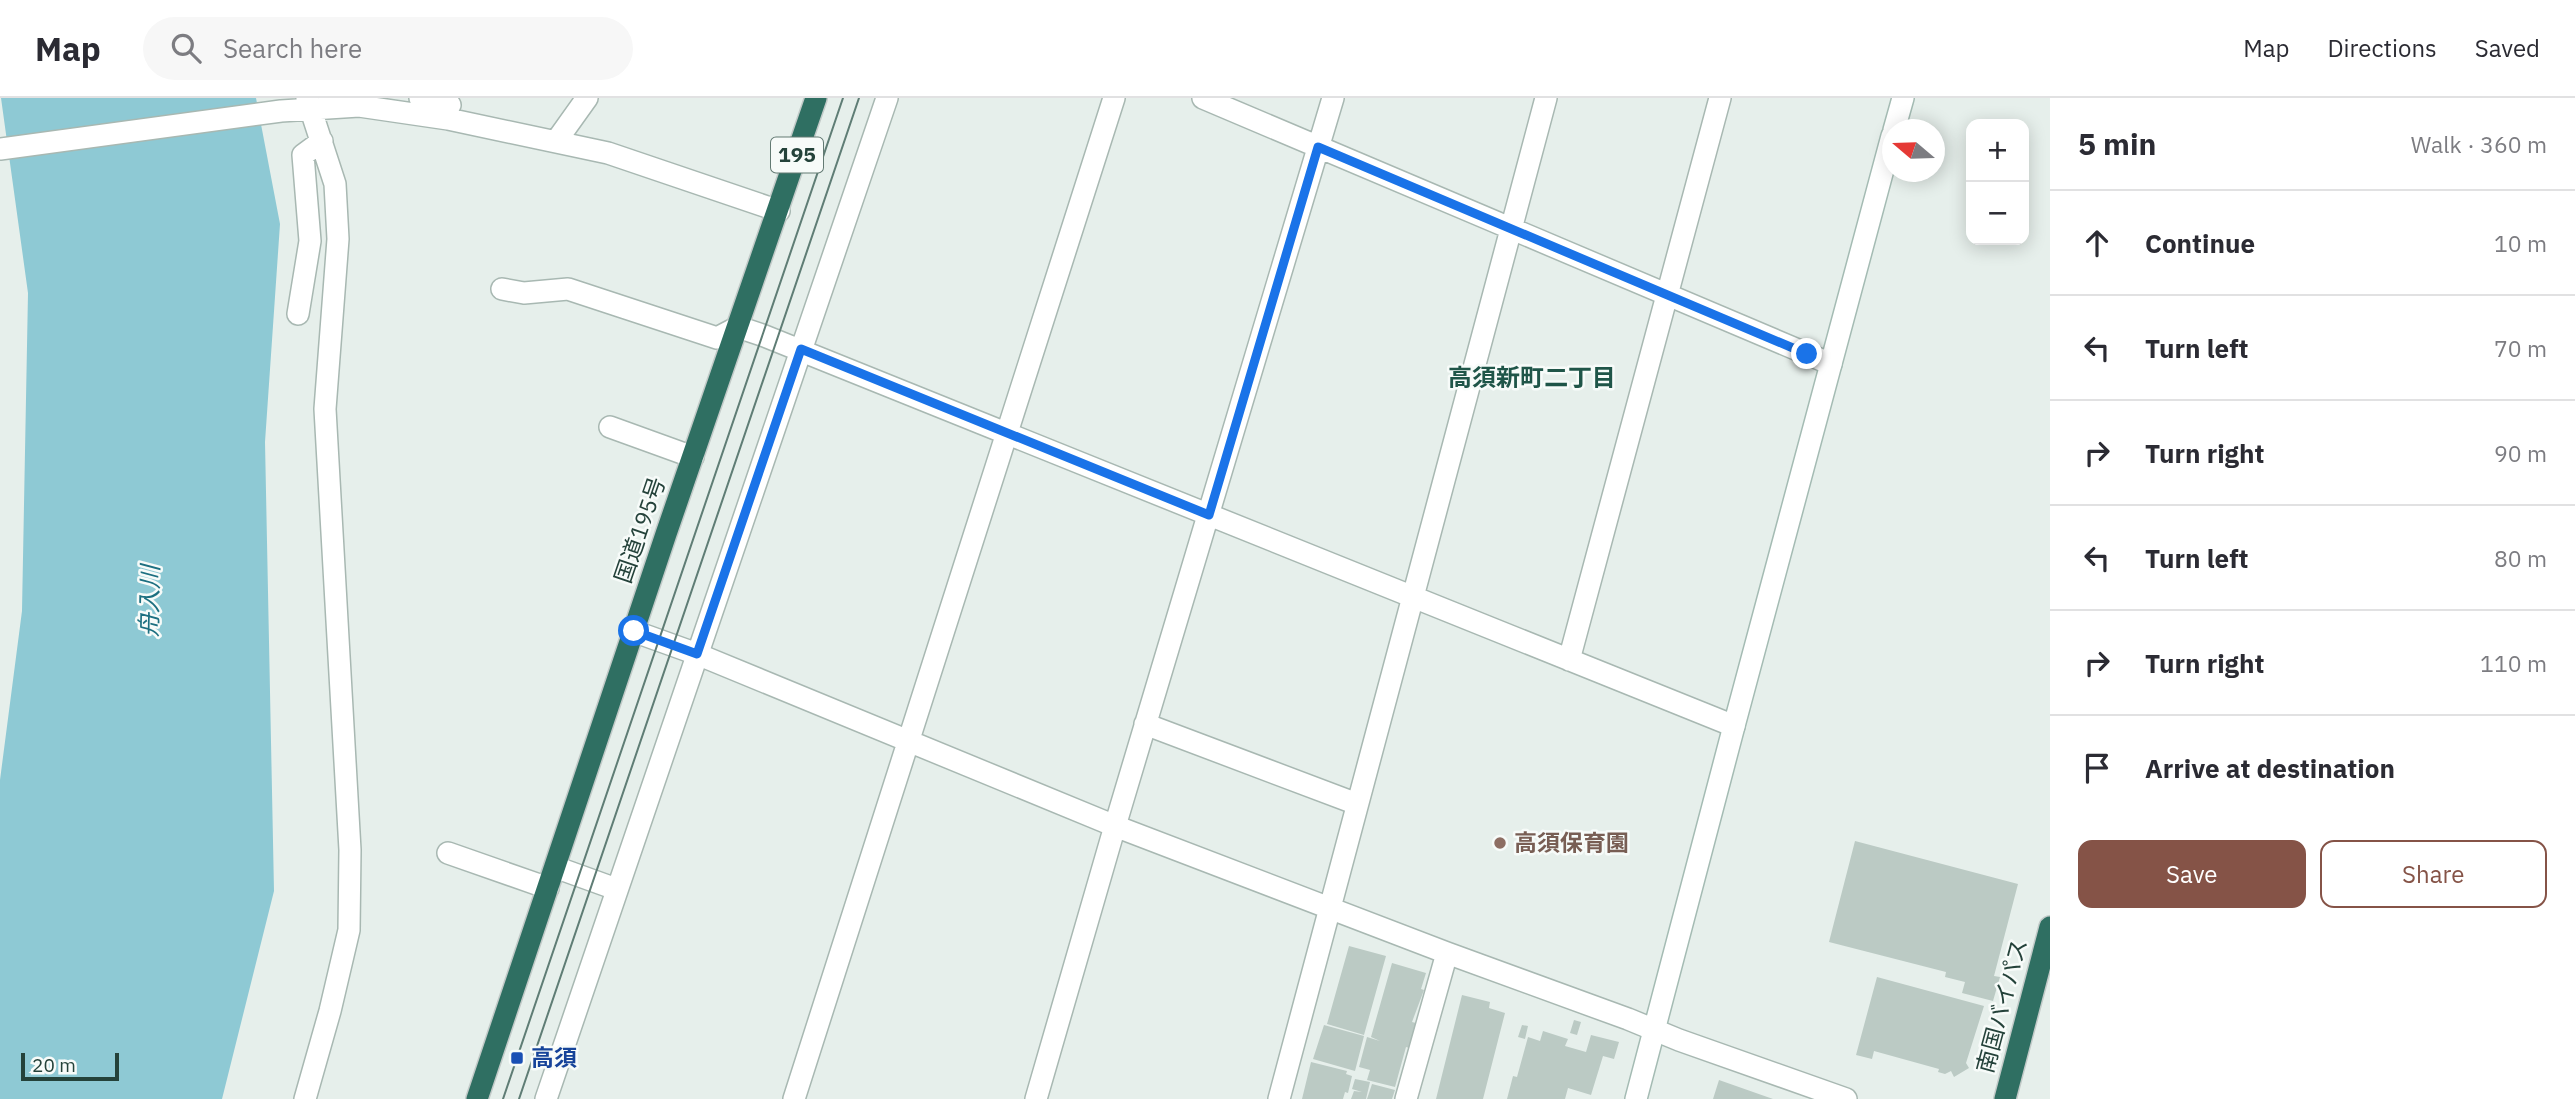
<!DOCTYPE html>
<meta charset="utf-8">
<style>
:root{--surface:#fff;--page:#f7f7f7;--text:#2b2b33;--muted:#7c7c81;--line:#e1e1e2;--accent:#855347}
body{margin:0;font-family:"IBM Plex Sans","Noto Sans JP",sans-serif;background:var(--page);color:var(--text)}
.controls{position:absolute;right:21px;top:21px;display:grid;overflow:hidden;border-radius:14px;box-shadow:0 4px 18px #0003}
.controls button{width:63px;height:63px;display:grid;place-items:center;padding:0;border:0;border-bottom:2px solid var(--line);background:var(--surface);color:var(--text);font:35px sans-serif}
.compass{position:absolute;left:1882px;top:21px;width:63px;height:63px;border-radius:50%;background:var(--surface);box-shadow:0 4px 18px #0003;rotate:289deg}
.scale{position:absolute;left:21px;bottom:18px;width:98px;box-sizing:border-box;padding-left:7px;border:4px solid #24423a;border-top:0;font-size:19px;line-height:24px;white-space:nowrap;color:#24423a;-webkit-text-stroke:5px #f7fbf9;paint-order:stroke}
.stop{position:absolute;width:21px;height:21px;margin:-16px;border:5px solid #1a73e8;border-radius:50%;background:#fff}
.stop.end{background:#1a73e8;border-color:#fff;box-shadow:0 2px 7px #0008}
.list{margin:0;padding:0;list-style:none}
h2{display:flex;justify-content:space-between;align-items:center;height:91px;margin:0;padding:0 28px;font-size:30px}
h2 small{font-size:23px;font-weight:400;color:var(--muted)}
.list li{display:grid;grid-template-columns:46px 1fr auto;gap:21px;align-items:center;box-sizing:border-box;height:105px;padding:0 28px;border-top:2px solid var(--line)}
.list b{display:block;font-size:26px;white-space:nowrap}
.list em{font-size:23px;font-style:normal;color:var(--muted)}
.actions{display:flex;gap:14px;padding:21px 28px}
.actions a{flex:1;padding:16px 0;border:2px solid var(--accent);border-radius:14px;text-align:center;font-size:24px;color:var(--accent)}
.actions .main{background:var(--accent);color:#fff}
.icon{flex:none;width:38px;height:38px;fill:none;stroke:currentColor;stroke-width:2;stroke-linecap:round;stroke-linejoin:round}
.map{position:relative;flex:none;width:2050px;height:1001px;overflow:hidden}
header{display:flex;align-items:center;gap:42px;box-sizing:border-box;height:98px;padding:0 35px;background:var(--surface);border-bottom:2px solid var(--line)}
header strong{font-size:33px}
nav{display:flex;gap:38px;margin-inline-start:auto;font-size:24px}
.search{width:490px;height:63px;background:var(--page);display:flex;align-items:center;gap:18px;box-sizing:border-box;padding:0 24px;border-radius:38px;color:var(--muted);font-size:26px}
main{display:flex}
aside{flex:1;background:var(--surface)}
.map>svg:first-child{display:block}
.water{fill:#8ec9d4}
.building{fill:#bbcac4}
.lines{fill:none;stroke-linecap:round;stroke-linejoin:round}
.street-casing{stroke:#a8b8b2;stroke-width:24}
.secondary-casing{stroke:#a4bbb3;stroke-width:24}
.highway-casing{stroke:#c2cac8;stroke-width:24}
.street{stroke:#fff;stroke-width:21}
.secondary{stroke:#fff;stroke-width:21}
.highway{stroke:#2f6f62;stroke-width:21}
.tram{stroke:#5f7d75;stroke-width:2}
.route{stroke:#1a73e8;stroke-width:9}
.education-dot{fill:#8d6e63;stroke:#f7fbf9;stroke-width:2.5}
.transit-dot{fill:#1a4fb4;stroke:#f7fbf9;stroke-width:2.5}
.labels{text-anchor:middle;stroke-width:5;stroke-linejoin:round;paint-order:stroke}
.shield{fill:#f7fbf9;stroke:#637a73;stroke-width:2}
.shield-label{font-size:21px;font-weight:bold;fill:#24423a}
.street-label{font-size:23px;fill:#24423a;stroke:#f7fbf9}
.education-label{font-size:23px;font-weight:bold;fill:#785e54;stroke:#f7fbf9;text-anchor:start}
.transit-label{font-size:23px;font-weight:bold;fill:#164399;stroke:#f7fbf9;text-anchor:start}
.neighbourhood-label{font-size:24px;font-weight:bold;fill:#1f5548;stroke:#f7fbf9}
.water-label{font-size:24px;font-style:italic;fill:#1c6f80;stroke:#f7fbf9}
</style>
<header>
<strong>Map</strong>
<div class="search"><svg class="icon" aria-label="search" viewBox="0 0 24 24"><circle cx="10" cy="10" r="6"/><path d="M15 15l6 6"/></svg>Search here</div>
<nav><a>Map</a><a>Directions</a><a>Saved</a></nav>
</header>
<main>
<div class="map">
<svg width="2050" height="1001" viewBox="0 0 2050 1001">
<rect width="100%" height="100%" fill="#e6efeb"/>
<!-- water -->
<path class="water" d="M1 0H256L280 126 265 344 274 793 222 1001H0V682L22 513 28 195Z"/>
<!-- building -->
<path class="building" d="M1855 743 2018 786 1994 878 2000 879 1993 903 1962 895 1965 884 1945 879 1946 874 1829 844Z
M1349 848 1386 858 1364 937 1327 926Z
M1392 865 1426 875 1421 891 1424 892 1412 924 1416 925 1409 950 1406 949 1395 989 1367 982 1370 972 1359 969 1367 939 1380 943 1371 939Z
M1877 879 1984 908 1966 965 1969 970 1954 979 1951 973 1945 976 1938 974 1939 971 1874 953 1872 961 1856 957Z
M1462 897 1490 904 1489 910 1505 915 1483 1001H1436Z
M1574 922 1581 924 1577 937 1570 935Z
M1324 927 1364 938 1355 973 1313 961Z
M1522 927 1528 928 1525 941 1518 939Z
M1543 933 1568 941 1565 948 1586 954 1591 937 1619 944 1614 961 1603 958 1591 997 1568 990 1565 1001H1507L1513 978 1517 979 1528 939 1540 943Z
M1311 964 1347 973 1346 976 1352 978 1348 995 1345 994 1343 1001H1302Z
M1355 981 1370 984 1366 1001H1351L1354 993 1362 994 1352 991Z
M1719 982 1773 1001H1713Z
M1372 986 1395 992 1392 1001H1367Z"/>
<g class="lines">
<defs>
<path id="street" d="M420 0 450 7
M1203 0 1831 266
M557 42 587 0
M0 51 281 13 359 8 448 21 608 55 779 113
M502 191 524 195 568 191 717 240 738 229 762 237 1734 628
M298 216 310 143 303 57 322 43
M610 329 693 359
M633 533 697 556 1115 728 1447 855 1628 921 1679 942 1846 1001
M1569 562 1720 0
M1145 626 1357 706
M448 755 548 790
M555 769 616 791
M305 1001 330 913 349 832 350 752 325 311 338 141 335 86 307 0
M546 1001 887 0
M794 1001 1114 0
M1036 1001 1115 728 1333 0
M1279 1001 1546 0
M1406 1001 1447 855"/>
<path id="secondary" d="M1894 32 1903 0
M1636 1001 1734 628 1892 38"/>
<path id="highway" d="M477 1001 666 436 816 0
M2005 1001 2050 829"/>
</defs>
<!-- street casing -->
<use href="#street" class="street-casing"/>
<!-- secondary casing -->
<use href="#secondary" class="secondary-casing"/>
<!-- highway casing -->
<use href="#highway" class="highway-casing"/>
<!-- street -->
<use href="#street" class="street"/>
<!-- secondary -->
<use href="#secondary" class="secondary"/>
<!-- highway -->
<use href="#highway" class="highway"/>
<!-- tram -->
<path class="tram" d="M503 1001 843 0
M519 1001 859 0"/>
</g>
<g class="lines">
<!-- route -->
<path class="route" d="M634 533 697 556 801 251 1209 417 1318 49 1807 256"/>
</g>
<!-- markers -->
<circle class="education-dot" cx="1500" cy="745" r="7"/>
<rect class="transit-dot" x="510" y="953" width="14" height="14" rx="3.5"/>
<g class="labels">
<!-- shield labels -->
<rect class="shield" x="771" y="39.5" width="52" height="35" rx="5"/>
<g class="shield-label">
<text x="797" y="64">195</text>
</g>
<!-- street labels -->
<g class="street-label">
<text transform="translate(640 432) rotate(-71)" y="8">国道195号</text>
<text transform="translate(2002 908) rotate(-75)" y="8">南国バイパス</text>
</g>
<!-- education labels -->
<g class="education-label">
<text x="1514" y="753">高須保育園</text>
</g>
<!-- transit labels -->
<g class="transit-label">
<text x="531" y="968">高須</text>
</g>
<!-- neighbourhood labels -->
<g class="neighbourhood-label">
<text x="1532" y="288">高須新町二丁目</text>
</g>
<!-- water labels -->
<g class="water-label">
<text transform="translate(150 503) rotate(-89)" y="8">舟入川</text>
</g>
</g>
</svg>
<div class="controls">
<button>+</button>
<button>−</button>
</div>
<svg class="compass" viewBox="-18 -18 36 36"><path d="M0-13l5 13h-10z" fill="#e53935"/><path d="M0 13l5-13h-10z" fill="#7c7c81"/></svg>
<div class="scale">20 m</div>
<div class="stop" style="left:634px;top:533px"></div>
<div class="stop end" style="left:1807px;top:256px"></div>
</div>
<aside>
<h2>5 min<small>Walk · 360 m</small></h2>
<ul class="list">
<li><svg class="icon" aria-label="ahead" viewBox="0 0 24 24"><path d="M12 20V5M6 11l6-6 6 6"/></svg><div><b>Continue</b></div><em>10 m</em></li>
<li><svg class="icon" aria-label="left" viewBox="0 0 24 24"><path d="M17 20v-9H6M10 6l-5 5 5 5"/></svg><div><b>Turn left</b></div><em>70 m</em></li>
<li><svg class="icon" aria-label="right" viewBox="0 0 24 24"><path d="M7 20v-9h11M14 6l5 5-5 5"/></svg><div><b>Turn right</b></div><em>90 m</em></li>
<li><svg class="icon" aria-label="left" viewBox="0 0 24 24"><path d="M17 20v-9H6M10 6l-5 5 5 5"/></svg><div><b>Turn left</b></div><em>80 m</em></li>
<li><svg class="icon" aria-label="right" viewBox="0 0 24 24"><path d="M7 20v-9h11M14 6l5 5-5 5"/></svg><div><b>Turn right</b></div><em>110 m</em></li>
<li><svg class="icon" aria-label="arrive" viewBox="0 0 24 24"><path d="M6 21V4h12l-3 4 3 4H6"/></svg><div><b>Arrive at destination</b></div></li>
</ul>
<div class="actions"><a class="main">Save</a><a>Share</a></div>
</aside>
</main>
